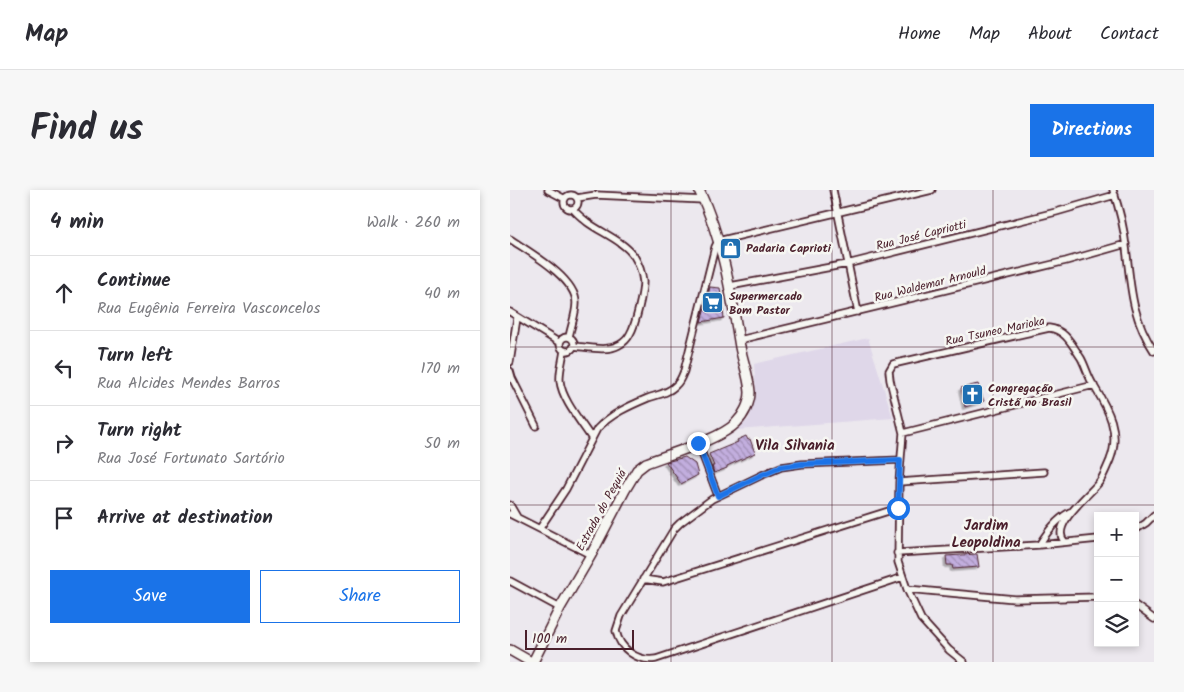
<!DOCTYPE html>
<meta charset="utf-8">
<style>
:root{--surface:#fff;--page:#f7f7f7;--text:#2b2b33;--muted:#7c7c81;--line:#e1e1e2;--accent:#1a73e8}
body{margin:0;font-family:Kalam,sans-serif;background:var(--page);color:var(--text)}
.controls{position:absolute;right:15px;bottom:15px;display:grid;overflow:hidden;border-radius:0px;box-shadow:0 2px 8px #0003}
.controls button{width:45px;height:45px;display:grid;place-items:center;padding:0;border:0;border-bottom:1px solid var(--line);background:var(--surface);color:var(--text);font:25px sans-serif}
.scale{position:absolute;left:15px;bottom:12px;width:109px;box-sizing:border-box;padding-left:5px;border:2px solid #4a1f2b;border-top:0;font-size:14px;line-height:18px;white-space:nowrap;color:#4a1f2b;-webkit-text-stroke:4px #f6f6f2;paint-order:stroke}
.stop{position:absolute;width:15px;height:15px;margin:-11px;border:4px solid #1a73e8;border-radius:50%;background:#fff}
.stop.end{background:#1a73e8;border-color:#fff;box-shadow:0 1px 5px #0008}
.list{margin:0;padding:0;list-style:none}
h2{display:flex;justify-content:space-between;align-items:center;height:65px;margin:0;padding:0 20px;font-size:21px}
h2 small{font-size:16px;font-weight:400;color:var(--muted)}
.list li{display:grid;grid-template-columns:32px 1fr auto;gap:15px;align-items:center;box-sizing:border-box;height:75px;padding:0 20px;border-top:1px solid var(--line)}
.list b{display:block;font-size:19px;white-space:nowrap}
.list p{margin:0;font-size:16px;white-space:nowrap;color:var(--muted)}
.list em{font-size:16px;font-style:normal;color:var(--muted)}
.actions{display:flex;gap:10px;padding:15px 20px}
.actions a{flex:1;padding:11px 0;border:1px solid var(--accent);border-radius:0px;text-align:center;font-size:18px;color:var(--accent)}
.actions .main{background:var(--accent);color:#fff}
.icon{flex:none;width:28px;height:28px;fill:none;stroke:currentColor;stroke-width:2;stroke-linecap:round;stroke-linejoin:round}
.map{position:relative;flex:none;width:644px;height:472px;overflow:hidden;border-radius:0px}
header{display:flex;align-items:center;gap:30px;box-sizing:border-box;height:70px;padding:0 25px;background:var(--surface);border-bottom:1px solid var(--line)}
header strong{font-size:24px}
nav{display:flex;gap:28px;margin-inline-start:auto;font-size:18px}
.intro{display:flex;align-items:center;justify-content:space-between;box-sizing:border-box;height:120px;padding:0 30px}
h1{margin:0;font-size:35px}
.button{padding:12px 22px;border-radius:0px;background:var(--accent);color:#fff;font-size:18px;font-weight:700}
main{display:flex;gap:30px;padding:0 30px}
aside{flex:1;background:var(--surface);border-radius:0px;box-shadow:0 2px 8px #0003}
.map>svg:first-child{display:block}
.built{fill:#dfd7e9}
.building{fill:url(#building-back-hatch);stroke:#4a1f2b;filter:url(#shadow)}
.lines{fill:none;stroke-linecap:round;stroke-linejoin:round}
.minor-casing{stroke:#4a1f2b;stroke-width:9}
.secondary-casing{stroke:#4a1f2b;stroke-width:12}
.minor{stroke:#f6f6f2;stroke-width:5.5}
.secondary{stroke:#f6f6f2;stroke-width:9}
.route{stroke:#1a73e8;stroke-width:6}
.grid{fill:none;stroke:#4a1f2b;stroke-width:1;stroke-opacity:0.55}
.labels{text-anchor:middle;stroke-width:5;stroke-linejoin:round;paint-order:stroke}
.street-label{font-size:12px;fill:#4a1f2b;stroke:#f6f6f2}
.poi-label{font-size:12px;font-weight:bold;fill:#4a1f2b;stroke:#f6f6f2;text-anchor:start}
.quarter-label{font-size:15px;font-weight:bold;fill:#4a1f2b;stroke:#f6f6f2}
</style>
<header>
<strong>Map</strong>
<nav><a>Home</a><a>Map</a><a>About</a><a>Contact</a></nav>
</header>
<div class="intro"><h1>Find us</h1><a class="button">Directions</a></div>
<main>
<aside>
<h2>4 min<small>Walk · 260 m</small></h2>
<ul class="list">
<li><svg class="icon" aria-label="ahead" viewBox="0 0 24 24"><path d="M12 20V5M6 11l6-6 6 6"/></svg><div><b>Continue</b><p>Rua Eugênia Ferreira Vasconcelos</p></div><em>40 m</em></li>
<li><svg class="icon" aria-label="left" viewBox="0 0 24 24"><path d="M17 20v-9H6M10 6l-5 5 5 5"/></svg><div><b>Turn left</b><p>Rua Alcides Mendes Barros</p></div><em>170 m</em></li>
<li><svg class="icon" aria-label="right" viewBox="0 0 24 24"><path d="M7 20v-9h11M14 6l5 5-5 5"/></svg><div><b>Turn right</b><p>Rua José Fortunato Sartório</p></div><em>50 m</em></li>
<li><svg class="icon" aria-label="arrive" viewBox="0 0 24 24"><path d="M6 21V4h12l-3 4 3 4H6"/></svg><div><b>Arrive at destination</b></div></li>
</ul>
<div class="actions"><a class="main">Save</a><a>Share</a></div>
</aside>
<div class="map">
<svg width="644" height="472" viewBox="0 0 644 472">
<defs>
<pattern id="building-back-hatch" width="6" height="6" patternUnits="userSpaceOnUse" patternTransform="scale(1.25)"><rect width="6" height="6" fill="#c2aede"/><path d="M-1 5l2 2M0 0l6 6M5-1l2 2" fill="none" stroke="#a08db4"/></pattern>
<filter id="shadow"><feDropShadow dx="-2.5" dy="2.5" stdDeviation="0" flood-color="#0004"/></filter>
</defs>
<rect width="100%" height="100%" fill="#ece8ee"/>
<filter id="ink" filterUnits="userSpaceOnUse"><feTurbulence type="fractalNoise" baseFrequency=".02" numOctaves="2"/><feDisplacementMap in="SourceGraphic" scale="10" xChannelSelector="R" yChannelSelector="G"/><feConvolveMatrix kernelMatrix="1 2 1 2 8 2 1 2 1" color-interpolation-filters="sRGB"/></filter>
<g filter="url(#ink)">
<!-- built -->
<path class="built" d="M358 148 383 228 227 240 239 229 246 201 244 174Z"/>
<!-- building -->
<path class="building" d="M200 97 210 98 214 128 191 132Z
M468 194 474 211 455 217 451 198Z
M236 246 238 250 240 249 245 263 217 276V278L204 283 202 276H204L199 264 228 252 227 250Z
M175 267 185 274 188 285 171 294 156 272Z
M467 364 469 377 443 379 442 375H437L436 366Z"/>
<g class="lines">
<defs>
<path id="minor" d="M38 0 55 9
M323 0 348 122
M603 0C609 18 614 38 616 57 621 97 621 126 644 161
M54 12a7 7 0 1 1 14 0a7 7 0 1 1-14 0Z
M67 8 86 5 194 10
M63 19C67 24 72 28 77 32 92 43 113 51 124 66 129 74 132 83 133 92 133 103 126 134 120 144 118 148 113 153 109 155 97 162 77 157 64 156
M0 49C19 62 66 88 66 113 66 124 61 136 59 147
M220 96 337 74 546 22 605 5
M0 122 50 153
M50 154a7 7 0 1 1 14 0a7 7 0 1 1-14 0Z
M229 150 556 71 616 54
M54 160C53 170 49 181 50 191 52 210 72 233 82 249
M0 172 7 128
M0 181 2 188 26 236
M393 243 584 195
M188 253 208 306
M390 270 292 274 271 277 252 285 202 309 170 333 164 339 111 426 106 441C110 459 127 472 146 469L393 387
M389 292 534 282
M0 315 7 327
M0 324 81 365
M30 338 56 299 87 239C101 224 119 216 138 208 147 205 159 203 166 195 170 192 172 186 174 181L205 57 208 51 422 0
M625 340 636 333 644 325
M529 355C538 341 546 330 560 322
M387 363 529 355 588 349
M133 389 153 392 388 318
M0 391 50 418
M397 399 505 409 588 407
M625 415 644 429
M454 472 439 460 411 429 397 399 388 372 389 292 393 243 380 190 379 181 383 174 539 138C556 140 562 155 571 168 576 177 578 187 584 196 598 219 611 242 600 270 597 277 594 285 590 291 582 303 538 336 555 352"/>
<path id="secondary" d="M0 460 21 472
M23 472 50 418 81 365 115 300 127 280 136 273C159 264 211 249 226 233 234 225 240 213 240 202 239 187 233 172 230 157 221 103 213 50 189 0"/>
</defs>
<!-- minor casing -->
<use href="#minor" class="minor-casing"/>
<!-- secondary casing -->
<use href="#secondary" class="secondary-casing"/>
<!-- minor -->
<use href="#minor" class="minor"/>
<!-- secondary -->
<use href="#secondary" class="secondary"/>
</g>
</g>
<g class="lines" filter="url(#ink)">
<!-- route -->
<path class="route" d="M188 253 208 306 252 285 271 277 292 274 390 270 388 318"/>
</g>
<!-- grid -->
<path class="grid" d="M161 0V472M322 0V472M483 0V472M0 157H644M0 315H644"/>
<!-- icons -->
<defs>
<symbol id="shop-square" viewBox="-11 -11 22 22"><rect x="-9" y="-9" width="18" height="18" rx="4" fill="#1f6fb2" stroke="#f6f6f2"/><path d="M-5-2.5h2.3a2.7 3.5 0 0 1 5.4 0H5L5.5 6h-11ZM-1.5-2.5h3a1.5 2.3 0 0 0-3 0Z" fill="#fff"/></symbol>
<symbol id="supermarket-square" viewBox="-11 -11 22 22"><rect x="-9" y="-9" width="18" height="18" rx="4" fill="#1f6fb2" stroke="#f6f6f2"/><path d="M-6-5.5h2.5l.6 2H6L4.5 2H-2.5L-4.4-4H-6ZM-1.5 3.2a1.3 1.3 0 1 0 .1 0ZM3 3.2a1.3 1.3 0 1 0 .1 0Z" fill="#fff"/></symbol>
<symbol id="church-square" viewBox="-11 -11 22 22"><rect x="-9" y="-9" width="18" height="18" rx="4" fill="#1f6fb2" stroke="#f6f6f2"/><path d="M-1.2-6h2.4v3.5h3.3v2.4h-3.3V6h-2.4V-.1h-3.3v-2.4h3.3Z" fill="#fff"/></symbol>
</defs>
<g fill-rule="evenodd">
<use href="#shop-square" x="208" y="46" width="25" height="25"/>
<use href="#supermarket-square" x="190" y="100" width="25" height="25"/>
<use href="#church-square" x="450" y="192" width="25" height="25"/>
</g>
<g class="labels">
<!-- street labels -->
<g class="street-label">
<text transform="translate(411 45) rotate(-14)" y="4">Rua José Capriotti</text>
<text transform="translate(420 94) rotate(-14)" y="4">Rua Waldemar Arnould</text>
<text transform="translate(485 141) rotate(-12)" y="4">Rua Tsuneo Marioka</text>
<text transform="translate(91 320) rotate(-61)" y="4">Estrada do Pequiá</text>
</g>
<!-- poi labels -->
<g class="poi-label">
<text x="236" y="62">Padaria Caprioti</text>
<text x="219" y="110">Supermercado<tspan x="219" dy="14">Bom Pastor</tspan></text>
<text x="478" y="202">Congregação<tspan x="478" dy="14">Cristã no Brasil</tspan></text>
</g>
<!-- quarter labels -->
<g class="quarter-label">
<text x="285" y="260">Vila Silvania</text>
<text x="476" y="340">Jardim<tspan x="476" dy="17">Leopoldina</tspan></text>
</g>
</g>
</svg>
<div class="controls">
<button>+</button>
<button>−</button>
<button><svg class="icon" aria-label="layers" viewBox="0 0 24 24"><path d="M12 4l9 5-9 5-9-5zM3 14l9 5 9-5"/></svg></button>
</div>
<div class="scale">100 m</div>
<div class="stop" style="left:388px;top:318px"></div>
<div class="stop end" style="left:188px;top:253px"></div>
</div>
</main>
